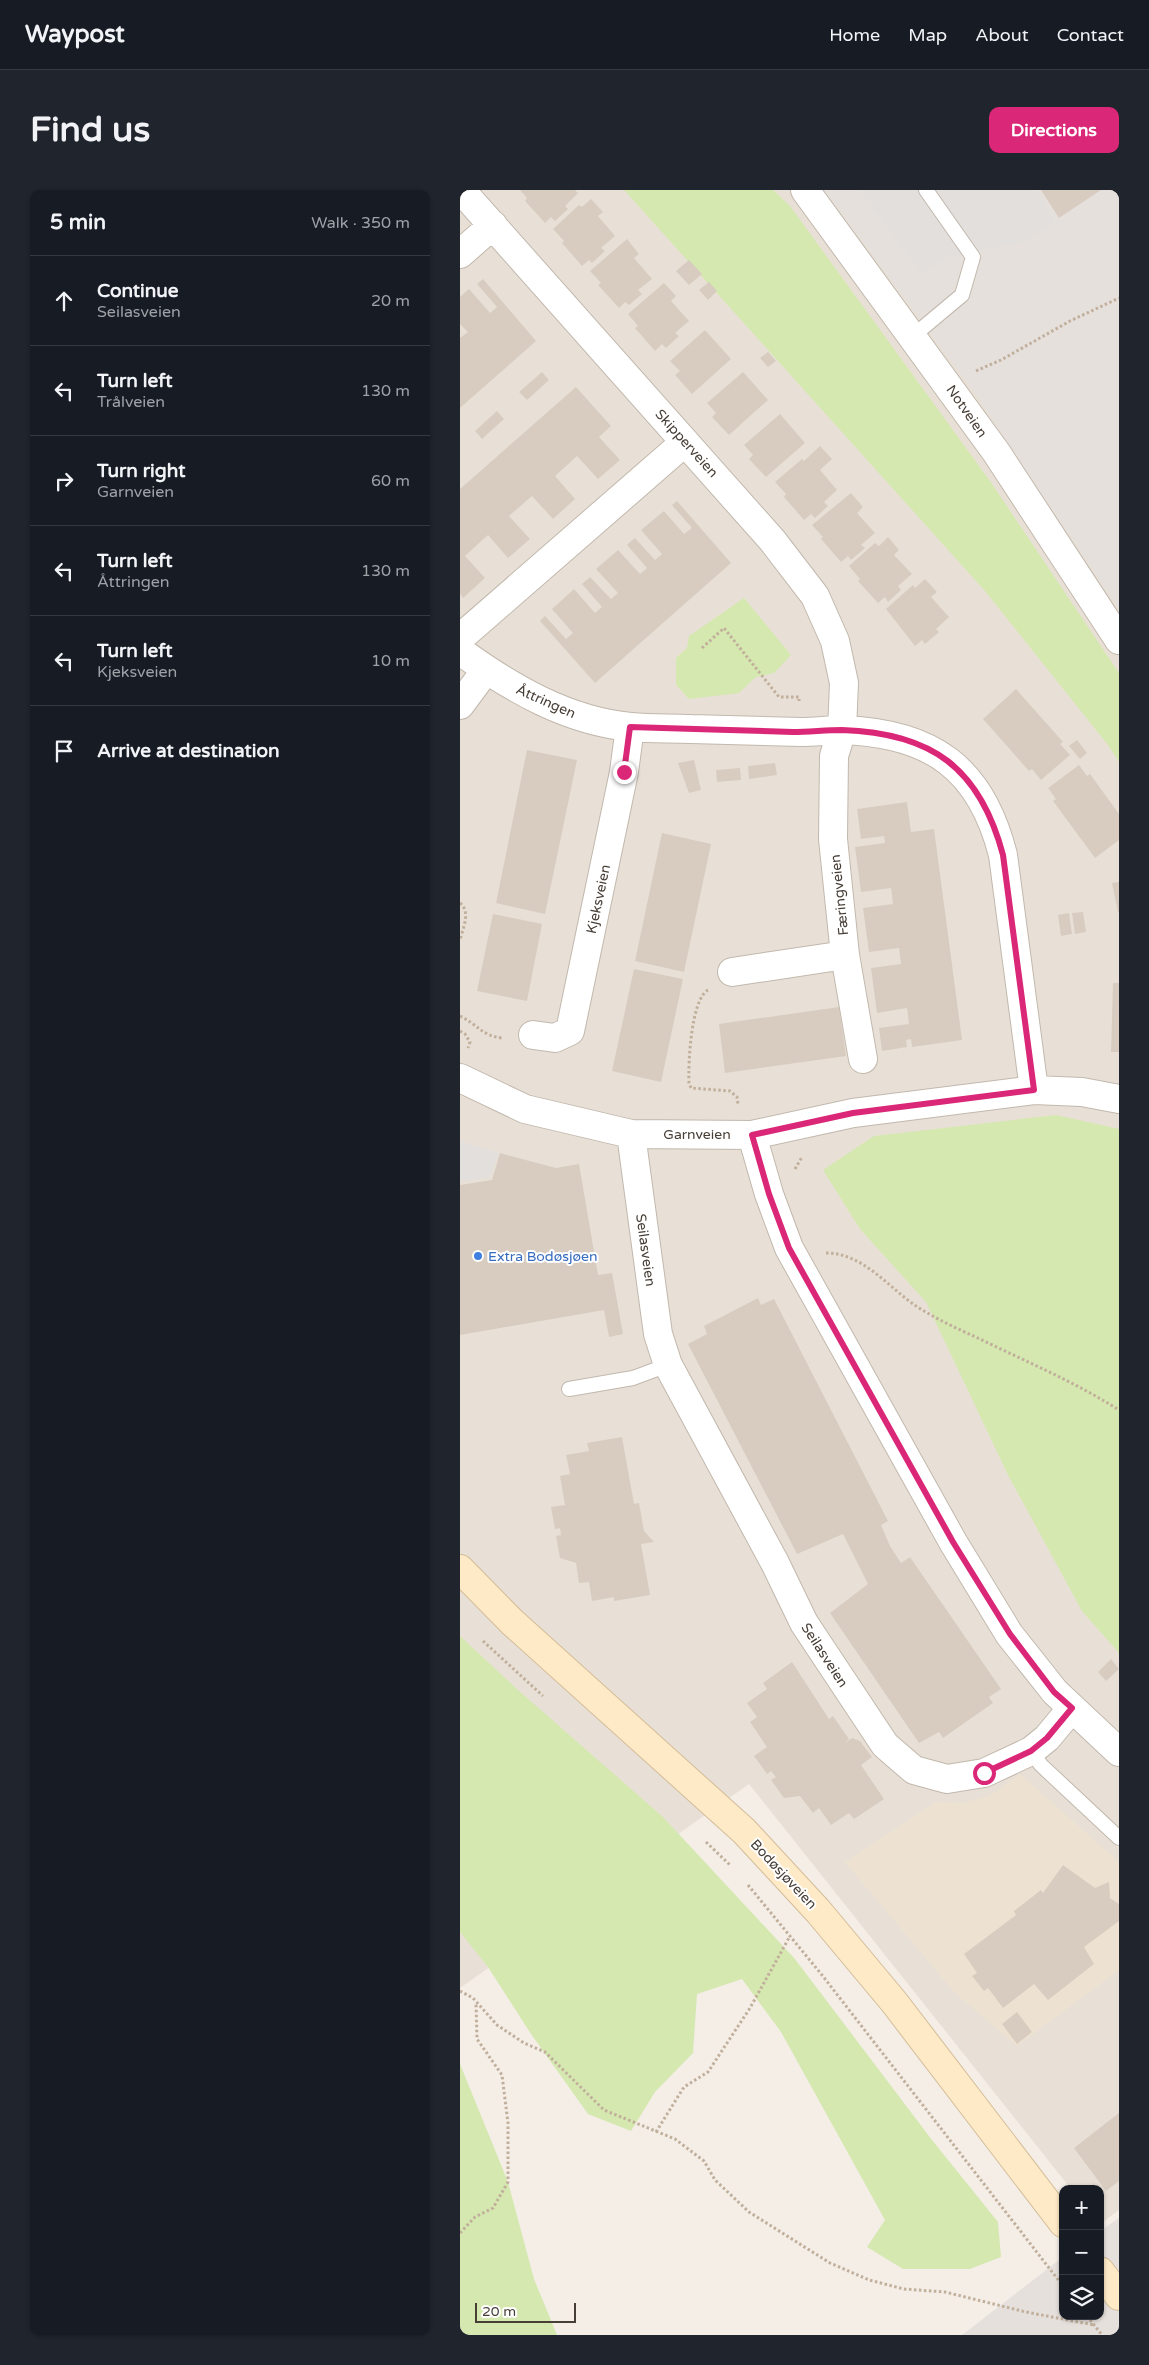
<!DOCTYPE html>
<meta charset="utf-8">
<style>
:root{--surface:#171b24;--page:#20242c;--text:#f1f3f6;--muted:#9ea1a6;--line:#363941;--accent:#db2777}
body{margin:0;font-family:"Varela Round",sans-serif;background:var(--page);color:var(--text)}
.controls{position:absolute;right:15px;bottom:15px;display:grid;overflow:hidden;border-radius:10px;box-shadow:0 1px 4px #0004}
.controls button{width:45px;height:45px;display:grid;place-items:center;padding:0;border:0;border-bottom:1px solid var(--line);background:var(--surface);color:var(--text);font:25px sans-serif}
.scale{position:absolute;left:15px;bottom:12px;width:101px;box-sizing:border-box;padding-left:5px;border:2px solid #473e36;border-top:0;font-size:14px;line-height:18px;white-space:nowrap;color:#473e36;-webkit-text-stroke:4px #fff;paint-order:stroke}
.stop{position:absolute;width:15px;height:15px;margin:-11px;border:4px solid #db2777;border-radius:50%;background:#fff}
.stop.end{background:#db2777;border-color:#fff;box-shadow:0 1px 5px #0008}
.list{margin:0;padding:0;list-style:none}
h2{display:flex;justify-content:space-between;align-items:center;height:65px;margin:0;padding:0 20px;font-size:21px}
h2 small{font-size:16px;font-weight:400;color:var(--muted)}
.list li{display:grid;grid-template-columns:32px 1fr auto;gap:15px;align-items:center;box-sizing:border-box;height:90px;padding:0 20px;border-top:1px solid var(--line)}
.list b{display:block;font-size:19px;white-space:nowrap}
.list p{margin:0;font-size:16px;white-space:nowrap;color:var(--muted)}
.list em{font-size:16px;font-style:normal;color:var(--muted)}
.icon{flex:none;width:28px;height:28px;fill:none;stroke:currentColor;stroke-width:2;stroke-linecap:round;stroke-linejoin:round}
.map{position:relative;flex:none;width:659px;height:2145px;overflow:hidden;border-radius:10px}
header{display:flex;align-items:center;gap:30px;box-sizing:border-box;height:70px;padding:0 25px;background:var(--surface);border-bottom:1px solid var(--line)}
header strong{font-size:24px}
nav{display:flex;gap:28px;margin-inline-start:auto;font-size:18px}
.intro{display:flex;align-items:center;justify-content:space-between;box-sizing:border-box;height:120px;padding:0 30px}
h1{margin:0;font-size:35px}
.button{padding:12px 22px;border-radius:10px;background:var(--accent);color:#fff;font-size:18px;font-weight:700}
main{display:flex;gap:30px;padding:0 30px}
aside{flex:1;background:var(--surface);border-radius:10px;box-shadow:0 1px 4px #0004}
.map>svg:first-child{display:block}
.residential{fill:#e8e0d6}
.industrial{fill:#e6e0dc}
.education{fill:#ede2d1}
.green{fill:#d5e8b0}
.parking{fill:#e2dfdc}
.building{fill:#d8ccc0}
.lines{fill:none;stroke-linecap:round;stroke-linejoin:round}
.lane-casing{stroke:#c2b8ad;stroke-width:16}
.street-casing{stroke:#c2b8ad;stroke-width:30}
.secondary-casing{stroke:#d4bc98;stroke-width:30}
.path{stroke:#c1af9b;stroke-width:3;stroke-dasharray:2.5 2.5;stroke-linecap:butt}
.lane{stroke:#fff;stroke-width:14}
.street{stroke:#fff;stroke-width:28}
.secondary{stroke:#feeac7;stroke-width:28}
.route{stroke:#db2777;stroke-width:6}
.shop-dot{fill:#3f7fe0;stroke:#fff;stroke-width:2}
.labels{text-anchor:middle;stroke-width:4;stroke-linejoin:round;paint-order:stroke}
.street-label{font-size:14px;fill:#473e36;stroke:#fff}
.shop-label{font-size:14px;fill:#366cbe;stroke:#fff;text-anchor:start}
</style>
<header>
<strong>Waypost</strong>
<nav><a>Home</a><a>Map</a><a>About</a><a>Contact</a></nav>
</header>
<div class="intro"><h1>Find us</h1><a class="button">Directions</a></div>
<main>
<aside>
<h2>5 min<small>Walk · 350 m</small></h2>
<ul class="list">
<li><svg class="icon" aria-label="ahead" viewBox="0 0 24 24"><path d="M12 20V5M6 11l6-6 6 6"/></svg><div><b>Continue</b><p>Seilasveien</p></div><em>20 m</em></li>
<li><svg class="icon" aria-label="left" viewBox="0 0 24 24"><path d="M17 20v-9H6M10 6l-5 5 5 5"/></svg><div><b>Turn left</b><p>Trålveien</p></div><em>130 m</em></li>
<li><svg class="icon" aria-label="right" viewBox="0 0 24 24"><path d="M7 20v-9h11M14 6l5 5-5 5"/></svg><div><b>Turn right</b><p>Garnveien</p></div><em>60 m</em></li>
<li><svg class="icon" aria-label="left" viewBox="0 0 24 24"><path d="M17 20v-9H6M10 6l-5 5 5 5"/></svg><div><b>Turn left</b><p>Åttringen</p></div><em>130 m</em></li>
<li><svg class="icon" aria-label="left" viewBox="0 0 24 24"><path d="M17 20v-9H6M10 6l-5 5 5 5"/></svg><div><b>Turn left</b><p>Kjeksveien</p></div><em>10 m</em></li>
<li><svg class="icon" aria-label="arrive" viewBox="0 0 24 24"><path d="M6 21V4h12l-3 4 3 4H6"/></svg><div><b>Arrive at destination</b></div></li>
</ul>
</aside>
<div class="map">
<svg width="659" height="2145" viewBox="0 0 659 2145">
<rect width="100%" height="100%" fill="#f4eee7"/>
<!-- residential -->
<path class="residential" d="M0 0H659V2020L640 2034V1999H611L289 1594 0 1798Z"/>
<!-- industrial -->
<path class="industrial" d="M364 0H659V420L511 198Z
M659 2028V2145H502L603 2067V2126H640V2041Z"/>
<!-- education -->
<path class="education" d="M560 1584 659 1672V1780L557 1856 494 1802 385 1672 476 1612 505 1613 533 1604Z"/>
<!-- green -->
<path class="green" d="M164 0H313L330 16 530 291 659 483V572L648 555 525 401Z
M284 408 331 465 314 483 296 487 279 503 229 509 216 495V468L227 458 229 446Z
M596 925 659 939V1463L622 1421 548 1285 466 1112 400 1039 363 980 414 946Z
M0 1446 58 1500 203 1627 335 1769 472 1950 538 2032 541 2067 510 2079H443L407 2057 425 2030 321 1842 282 1789 237 1804 233 1863 195 1902 171 1941 128 1924 71 1844 28 1777 0 1742Z
M0 1874 48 1992 74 2089 97 2145H0Z"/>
<!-- parking -->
<path class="parking" d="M400 0H575L595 30 567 51 483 68 462 83Z
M0 951 39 963 30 987 0 992Z"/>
<!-- building -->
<path class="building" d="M60 0H115L118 3 105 16 108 19 95 31 91 27 85 33 65 11 67 8Z
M581 0H641L599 28Z
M131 9 143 22 138 26 155 46 141 58 145 61 132 73 129 70 122 76 102 53 104 51 93 39 119 15 122 17Z
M167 49 179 64 174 68 192 89 178 100 182 104 169 115 165 112 159 118 138 95 141 93 130 81Z
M229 70 242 84 229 95 216 81Z
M23 89 76 151 0 218V148L8 142 0 134V107L9 99 30 123 37 117 17 94Z
M249 92 257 101 248 110 239 100Z
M204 93 216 106 211 111 229 131 215 143 219 146 206 158 202 154 195 161 175 138 178 136 168 124Z
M245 140 271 169 232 204 215 185 220 181 210 171Z
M308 162 316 171 308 177 300 168Z
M82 182 89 190 67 210 59 202Z
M283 182 308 210 269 245 252 227 256 223 247 213Z
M116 197 151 236 139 247 160 270 138 289 117 266 105 277 95 286 115 309 93 329 72 306 49 326 70 349 48 368 28 345 5 366 25 388 3 408 0 404V299Z
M37 221 44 229 22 249 15 241Z
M320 224 345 253 306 287 289 269 293 265 284 255Z
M360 256 372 269 360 280 377 300 364 312 368 316 355 328 351 324 344 330 324 307 326 304 315 292 342 269 344 271Z
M391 303 403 317 397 323 415 343 401 355 405 358 391 370 388 366 381 372 361 349 363 347 352 335Z
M217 311 271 373 135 493 80 431 85 426 106 449 113 443 92 419 114 399 135 423 142 417 122 394 130 387 151 409 158 403 136 379 158 360 180 384 187 378 167 355 170 352 175 348 195 370 202 364 181 340 204 321 224 344 232 338 212 315Z
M428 347 439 360 434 365 452 384 438 396 441 400 428 412 425 407 418 413 398 391 400 389 389 376 415 353 419 356Z
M465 389 477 402 471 407 489 427 476 439 479 442 465 454 462 450 455 456 426 419 453 395 455 398Z
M556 499 603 552 600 554 610 565 581 590 572 579 569 581 523 529Z
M617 550 627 563 620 569 609 556Z
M67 560 117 570 85 724 36 713Z
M234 570 241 600 229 603 218 573Z
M315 573 317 585 289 589 288 576Z
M619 575 627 586 630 584 659 624V650L635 668 593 611 596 609 588 598Z
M280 578 281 590 257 592 256 580Z
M447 612 451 642 474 639 502 850 452 857 451 849 446 850 447 857 422 861 419 838 449 834 447 818 417 823 411 778 441 774 439 758 409 762 403 718 433 714 431 698 401 702 395 657 425 653 424 646 401 649 397 619Z
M202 643 251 654 224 782 175 771Z
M659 692V722H658L652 693Z
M623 722 626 742 615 744 612 723Z
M609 723 612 744 601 746 598 725Z
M33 724 82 734 67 811 17 801Z
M174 779 223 789 201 892 152 881Z
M653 793H659V862H651Z
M379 817 386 866 265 883 259 834Z
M40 963 96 978 119 974 138 1085 152 1083 163 1144 149 1147 144 1120 0 1145V995L32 990Z
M298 1108 301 1115 314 1109 428 1331 421 1335 430 1356 441 1373 450 1367 541 1499 529 1507 533 1513 483 1548 479 1542 459 1553 370 1423 408 1394 383 1344 337 1364 228 1154 247 1144 244 1136Z
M162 1247 174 1314 179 1313 184 1341 194 1352 181 1354 190 1405 154 1411V1407L132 1411 129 1392 119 1393 116 1373 100 1368 96 1346 101 1345 100 1338 95 1339 91 1317 105 1315 100 1286 110 1284 106 1265 129 1261 127 1253Z
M651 1469 659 1479 646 1491 638 1482Z
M332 1472 369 1529 373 1526 389 1549 385 1553 392 1548 400 1551 412 1567 401 1575 424 1609 394 1629 389 1623 371 1635 359 1618 353 1623 340 1606 324 1608 311 1590 316 1587 311 1581 307 1584 294 1566 307 1557 290 1532 297 1527 287 1513 307 1499 303 1493Z
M603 1675 635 1698 649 1692 650 1708 659 1714V1731L624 1757 634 1774 588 1810 574 1794 543 1818 528 1798 524 1801 512 1786 517 1783 504 1764 556 1725 554 1721 581 1700 583 1703Z
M557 1822 572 1842 557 1854 542 1834Z
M659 1923V1991L646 2001 614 1958Z"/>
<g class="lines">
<defs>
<path id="lane" d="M453 146 502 105 513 67 466 0
M109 1199 173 1188 208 1175
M571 1561 581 1575 659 1648"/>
<path id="street" d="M1 0 312 350 355 406 375 451 384 493 382 540 374 566 373 649 385 765 403 869
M345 0 536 262 659 450
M0 64 33 35
M0 448 225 252
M0 461C51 498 107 531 171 537 191 539 211 538 231 539 268 540 304 541 341 542 355 542 369 540 382 540 472 543 521 578 543 665L574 900
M0 515 26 480
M272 782 385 765
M73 845 95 848 110 841 164 582 170 537
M0 888 65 919 171 944 292 945 393 923 574 900 622 902 659 909
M171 944 198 1144 208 1175 315 1373 344 1433 425 1555 454 1580 487 1589 524 1583 571 1561 587 1548 612 1518
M292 945 309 1004 329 1058 493 1352 549 1444 595 1502 659 1562"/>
<path id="secondary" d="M0 1379 52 1432 284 1641 358 1721 434 1812 603 2033
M640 2081 659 2106"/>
</defs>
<!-- lane casing -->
<use href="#lane" class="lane-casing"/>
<!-- street casing -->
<use href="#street" class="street-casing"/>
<!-- secondary casing -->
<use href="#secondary" class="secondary-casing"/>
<!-- path -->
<path class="path" d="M516 181 541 170 610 131 659 108
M242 458 264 438 319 507H339V511
M0 713C11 722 3 738 0 750
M248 800C231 809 228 874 229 893L231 898 270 901 277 907 278 914
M0 826C17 834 22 846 42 848
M0 841 5 844 10 852 8 858
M335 979 342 967
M366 1063C403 1063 428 1097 456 1116 476 1129 498 1139 520 1149 567 1172 615 1192 659 1220
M23 1451 83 1506
M246 1652 270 1675
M288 1695 362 1785 603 2096
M0 1801 13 1808 37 1835 64 1853 85 1862 144 1920 215 1949 244 1971 255 1990 289 2022 370 2073 409 2090 444 2099 485 2102 566 2122 634 2135
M196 1942 224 1897 248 1882 290 1818 330 1746
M0 2043 15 2027 33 2018 48 1992V1933L42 1885 17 1849 16 1813
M627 2126 642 2145"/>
<!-- lane -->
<use href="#lane" class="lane"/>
<!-- street -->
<use href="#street" class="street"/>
<!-- secondary -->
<use href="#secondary" class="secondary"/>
</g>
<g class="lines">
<!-- route -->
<path class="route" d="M164 582 170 537C224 539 279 540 333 542 349 542 366 540 382 540 472 543 520 578 543 665L574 900 393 923 292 945 309 1004 329 1058 493 1352 550 1444 594 1502 612 1518 587 1548 571 1561 524 1583"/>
</g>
<!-- markers -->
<circle class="shop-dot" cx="18" cy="1066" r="5"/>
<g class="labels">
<!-- street labels -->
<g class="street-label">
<text transform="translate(507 221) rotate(55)" y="5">Notveien</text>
<text transform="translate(227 253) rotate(48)" y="5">Skipperveien</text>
<text transform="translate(86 511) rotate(24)" y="5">Åttringen</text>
<text transform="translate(379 705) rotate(-96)" y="5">Færingveien</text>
<text transform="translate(138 709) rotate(-78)" y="5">Kjeksveien</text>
<text x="237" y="949">Garnveien</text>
<text transform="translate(186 1060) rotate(82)" y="5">Seilasveien</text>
<text transform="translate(365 1465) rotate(57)" y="5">Seilasveien</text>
<text transform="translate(324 1684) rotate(47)" y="5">Bodøsjøveien</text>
</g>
<!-- shop labels -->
<g class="shop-label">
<text x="28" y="1071">Extra Bodøsjøen</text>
</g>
</g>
</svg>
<div class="controls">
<button>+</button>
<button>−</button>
<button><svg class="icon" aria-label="layers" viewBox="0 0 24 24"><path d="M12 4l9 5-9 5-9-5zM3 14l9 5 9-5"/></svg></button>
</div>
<div class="scale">20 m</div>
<div class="stop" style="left:524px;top:1583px"></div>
<div class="stop end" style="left:164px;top:582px"></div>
</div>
</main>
